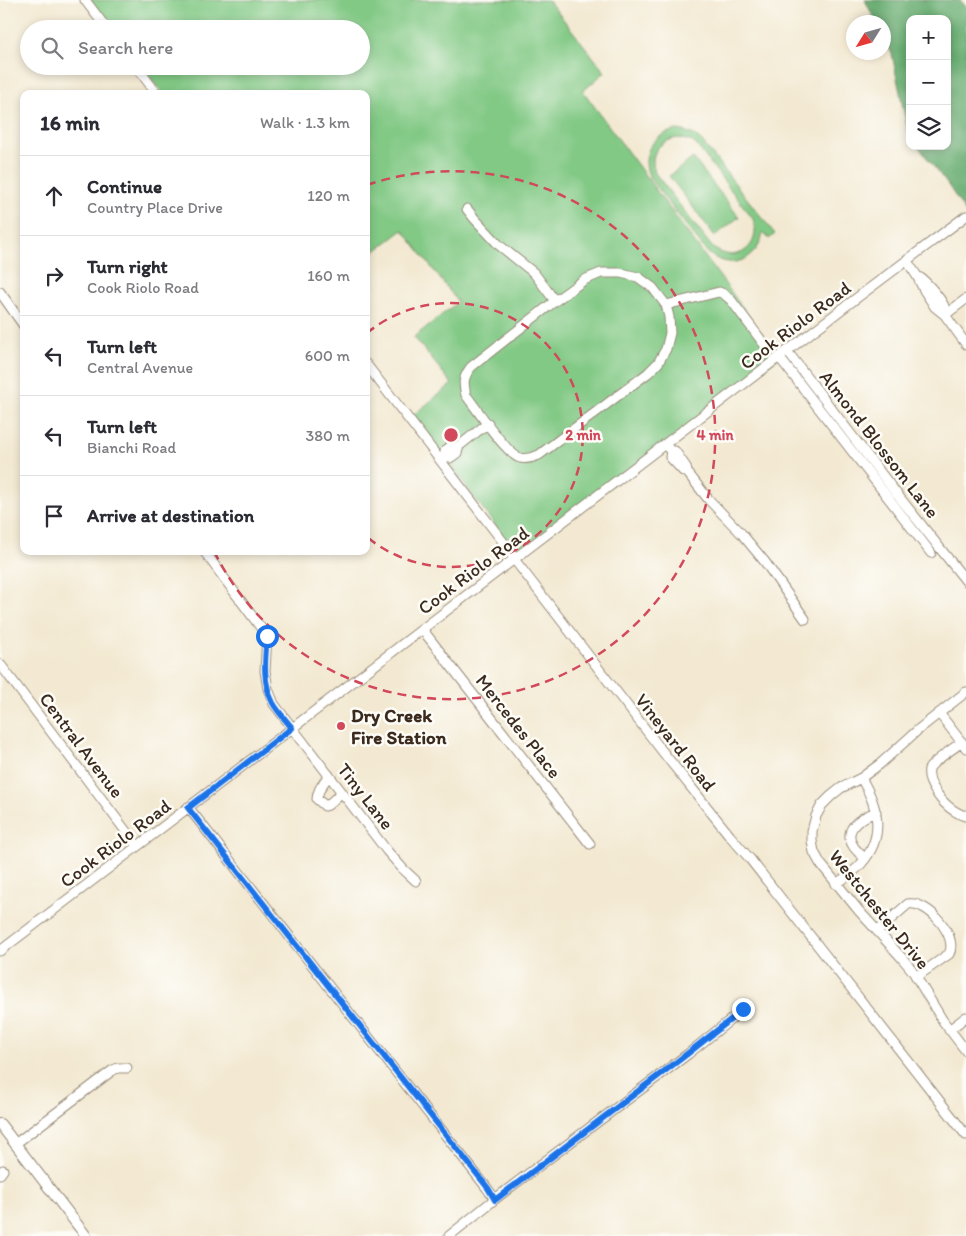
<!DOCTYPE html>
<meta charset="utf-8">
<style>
:root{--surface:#fff;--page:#f7f7f7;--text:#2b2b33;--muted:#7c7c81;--line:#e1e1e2}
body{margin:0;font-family:Itim,sans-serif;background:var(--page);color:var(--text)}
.controls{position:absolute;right:15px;top:15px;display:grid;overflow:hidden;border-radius:10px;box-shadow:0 2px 8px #0003}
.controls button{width:45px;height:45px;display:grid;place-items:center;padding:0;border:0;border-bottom:1px solid var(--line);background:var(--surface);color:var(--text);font:25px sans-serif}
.compass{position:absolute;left:846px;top:15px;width:45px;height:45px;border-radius:50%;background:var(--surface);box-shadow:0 2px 8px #0003;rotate:233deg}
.stop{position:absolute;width:15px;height:15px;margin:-11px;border:4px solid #1a73e8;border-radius:50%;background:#fff}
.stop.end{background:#1a73e8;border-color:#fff;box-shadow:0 1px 5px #0008}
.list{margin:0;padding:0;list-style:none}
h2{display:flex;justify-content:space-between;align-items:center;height:65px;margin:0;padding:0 20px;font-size:21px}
h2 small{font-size:16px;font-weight:400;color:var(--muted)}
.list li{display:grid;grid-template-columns:32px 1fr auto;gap:15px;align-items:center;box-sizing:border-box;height:80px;padding:0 20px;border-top:1px solid var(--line)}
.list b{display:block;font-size:19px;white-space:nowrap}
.list p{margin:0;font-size:16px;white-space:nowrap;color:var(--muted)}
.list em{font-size:16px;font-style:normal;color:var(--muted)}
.icon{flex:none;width:28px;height:28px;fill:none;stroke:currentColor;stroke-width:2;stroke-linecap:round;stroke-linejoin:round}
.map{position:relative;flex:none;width:966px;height:1236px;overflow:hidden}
.search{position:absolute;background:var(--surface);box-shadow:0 2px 8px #0003;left:20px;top:20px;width:350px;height:55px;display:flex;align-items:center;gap:12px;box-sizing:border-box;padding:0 18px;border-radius:28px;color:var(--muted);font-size:19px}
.panel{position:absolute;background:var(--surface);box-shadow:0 2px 8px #0003;left:20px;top:90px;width:350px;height:465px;border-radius:10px}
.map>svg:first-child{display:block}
.green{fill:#82c985;stroke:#5e7a52;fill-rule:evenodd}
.forest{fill:#69ad72;stroke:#526c48}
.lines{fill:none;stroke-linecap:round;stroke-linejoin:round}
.minor-casing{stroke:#978a78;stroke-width:11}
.major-casing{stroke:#978a78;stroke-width:12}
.minor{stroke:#fff;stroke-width:9}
.major{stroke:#fff;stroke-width:10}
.route{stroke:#1a73e8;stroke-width:6}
.ring{fill:none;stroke:#d1495b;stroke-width:2.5;stroke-dasharray:9 6}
.poi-dot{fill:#d1495b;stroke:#fdfcf7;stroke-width:2}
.labels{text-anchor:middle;stroke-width:5;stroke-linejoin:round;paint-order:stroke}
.street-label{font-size:19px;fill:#3b2a1e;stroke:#fdfcf7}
.poi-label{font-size:19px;font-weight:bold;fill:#3b2a1e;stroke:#fdfcf7;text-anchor:start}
.centre{fill:#d1495b;stroke:#fdfcf7;stroke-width:2.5}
.ring-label{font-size:15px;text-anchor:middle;font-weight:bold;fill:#d1495b;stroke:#fdfcf7;stroke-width:5;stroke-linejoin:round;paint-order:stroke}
</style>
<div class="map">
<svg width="966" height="1236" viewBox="0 0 966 1236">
<rect width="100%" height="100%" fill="#fdfcf7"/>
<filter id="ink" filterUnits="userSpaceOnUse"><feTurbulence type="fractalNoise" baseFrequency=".02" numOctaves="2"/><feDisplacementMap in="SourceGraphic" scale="10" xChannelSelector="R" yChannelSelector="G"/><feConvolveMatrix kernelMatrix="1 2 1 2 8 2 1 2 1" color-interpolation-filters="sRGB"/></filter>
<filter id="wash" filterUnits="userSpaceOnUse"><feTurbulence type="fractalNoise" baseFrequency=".0096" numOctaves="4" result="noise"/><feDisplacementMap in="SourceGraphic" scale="20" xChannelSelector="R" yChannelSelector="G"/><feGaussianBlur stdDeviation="1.12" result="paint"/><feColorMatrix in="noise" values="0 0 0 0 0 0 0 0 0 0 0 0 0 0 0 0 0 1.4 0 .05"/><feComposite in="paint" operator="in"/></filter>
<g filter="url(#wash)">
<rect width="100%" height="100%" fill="#f3e9d2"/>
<!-- green -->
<path class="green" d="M87 0H548L605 72 583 91 779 357 519 556 412 416 452 384 414 337 458 302 403 230 366 258V94H163L141 66H361V29H111Z
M677 130C688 131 696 135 703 143L775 234 769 239 763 232C758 262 728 272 706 251L651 180C638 156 652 134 677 130ZM679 138 693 142 698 147 753 219C763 247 735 266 712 247L655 173C654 169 653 164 653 160 654 146 667 139 679 138Z
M693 158 739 217 715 236 669 176Z"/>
<!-- forest -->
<path class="forest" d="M865 0H959L966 6V213L948 185 918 146H947V19H910V135L908 132 892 54 884 37V22H876Z"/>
</g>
<g filter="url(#ink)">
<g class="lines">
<defs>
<path id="minor" d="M85 0 107 29
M136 66 157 94
M467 209 474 218 499 245 534 273 555 301
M907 261 917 276 924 290 935 307 945 315 966 344
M601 273H621L638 277 653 288 666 305 669 317 670 333 666 349 658 363 648 373 539 455C533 457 527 460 520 458 507 455 476 408 466 395 463 382 463 378 471 367L555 301 584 280Z
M919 277C927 282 940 298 944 306 945 309 945 312 945 315
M0 292 24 326
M666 305 719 292 724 294 731 300 764 344
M945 315 966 299
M787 351 896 493 966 581
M779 357 931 553
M366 364 504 543 517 563 666 756 730 836 750 859 966 1135
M665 445 671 451 670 457 683 471 687 472 686 467 675 451H671
M445 456V451L451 446H459
M441 460 445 456 450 458 457 453 459 446 488 423
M687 472 709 500 741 533 765 562 805 619
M204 551 267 636 265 671 268 689 274 704 387 851 403 869 416 881
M422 629 590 844
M0 664 137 846
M966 692 919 729 880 764 861 778 841 788 831 796 822 805 816 816 812 831V841L814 852 820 863 859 911 902 958 912 970 943 1021 966 1051
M939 713 966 748
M962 742C955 747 931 763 929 769 928 773 929 777 930 781 937 797 948 810 965 816L966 815
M329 775C324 783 317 790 317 799L325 806 328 805 342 792
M188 807 487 1188 495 1199 449 1236
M865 858C839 838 849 822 876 812
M836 884C845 878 854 872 861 864 886 836 878 806 861 778
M877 931 908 904C927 900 959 936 949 954L916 977
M0 951 846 306 966 216
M949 1030 966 1017
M15 1144 113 1070 118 1068H127
M0 1174 3 1170
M495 1199 688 1054 734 1017 743 1009"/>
<path id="major" d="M0 1124 86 1236"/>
</defs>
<!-- minor casing -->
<use href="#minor" class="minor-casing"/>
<!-- major casing -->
<use href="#major" class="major-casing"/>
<!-- minor -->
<use href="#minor" class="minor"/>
<!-- major -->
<use href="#major" class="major"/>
</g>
</g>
<g class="lines" filter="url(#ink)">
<!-- route -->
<path class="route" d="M267 636C265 659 262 682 273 703 278 712 286 720 292 728L188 808 488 1188 495 1200 687 1054 734 1017 743 1009"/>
</g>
<!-- distance rings -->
<g class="ring">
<path d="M367 333A132 132 0 1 1 367 537"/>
<path d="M367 185A264 264 0 1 1 215 553"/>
</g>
<!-- markers -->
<circle class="poi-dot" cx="341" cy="726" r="5"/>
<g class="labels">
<!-- street labels -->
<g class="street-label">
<text transform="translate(795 325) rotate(-37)" y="7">Cook Riolo Road</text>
<text transform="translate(880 444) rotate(52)" y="7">Almond Blossom Lane</text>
<text transform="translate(473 570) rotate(-37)" y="7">Cook Riolo Road</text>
<text transform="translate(519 726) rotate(52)" y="7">Mercedes Place</text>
<text transform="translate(676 742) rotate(52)" y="7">Vineyard Road</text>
<text transform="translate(82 745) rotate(53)" y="7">Central Avenue</text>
<text transform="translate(366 796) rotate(52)" y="7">Tiny Lane</text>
<text transform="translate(115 843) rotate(-37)" y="7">Cook Riolo Road</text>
<text transform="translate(880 909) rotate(51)" y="7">Westchester Drive</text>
</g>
<!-- poi labels -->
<g class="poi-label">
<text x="351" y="722">Dry Creek<tspan x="351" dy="22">Fire Station</tspan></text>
</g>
</g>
<circle cx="451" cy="435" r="8" class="centre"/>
<g class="ring-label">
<text x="583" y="440">2 min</text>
<text x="715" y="440">4 min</text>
</g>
</svg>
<div class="controls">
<button>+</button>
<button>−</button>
<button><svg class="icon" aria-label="layers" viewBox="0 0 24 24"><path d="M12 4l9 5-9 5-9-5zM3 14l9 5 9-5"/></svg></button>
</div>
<svg class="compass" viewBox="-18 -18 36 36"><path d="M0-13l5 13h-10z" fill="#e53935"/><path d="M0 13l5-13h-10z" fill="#7c7c81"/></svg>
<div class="stop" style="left:267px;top:636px"></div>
<div class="stop end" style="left:743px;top:1009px"></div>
<div class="search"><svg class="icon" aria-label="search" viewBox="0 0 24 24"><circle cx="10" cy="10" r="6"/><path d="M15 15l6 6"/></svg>Search here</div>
<section class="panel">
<h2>16 min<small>Walk · 1.3 km</small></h2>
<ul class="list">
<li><svg class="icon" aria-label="ahead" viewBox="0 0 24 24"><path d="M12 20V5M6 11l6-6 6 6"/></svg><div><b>Continue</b><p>Country Place Drive</p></div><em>120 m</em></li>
<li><svg class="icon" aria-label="right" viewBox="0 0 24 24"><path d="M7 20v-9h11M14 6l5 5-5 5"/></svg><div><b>Turn right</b><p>Cook Riolo Road</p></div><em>160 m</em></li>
<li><svg class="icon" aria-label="left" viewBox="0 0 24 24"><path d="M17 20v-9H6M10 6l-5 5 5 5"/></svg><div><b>Turn left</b><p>Central Avenue</p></div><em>600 m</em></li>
<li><svg class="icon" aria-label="left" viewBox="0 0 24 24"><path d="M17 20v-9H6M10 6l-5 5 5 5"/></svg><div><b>Turn left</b><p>Bianchi Road</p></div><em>380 m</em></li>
<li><svg class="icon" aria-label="arrive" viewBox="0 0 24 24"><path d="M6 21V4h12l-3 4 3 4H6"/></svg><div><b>Arrive at destination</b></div></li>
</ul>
</section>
</div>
